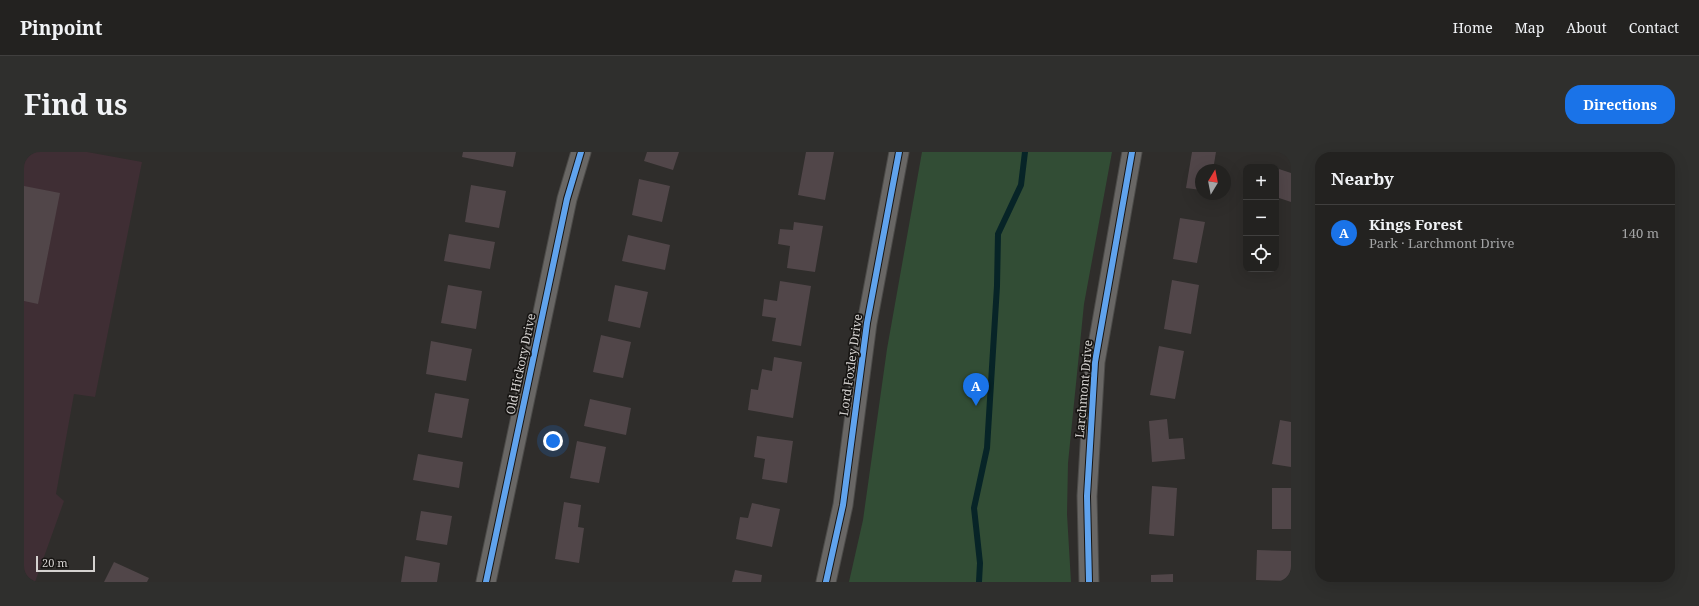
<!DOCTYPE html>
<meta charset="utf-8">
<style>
:root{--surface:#232220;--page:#2f2f2d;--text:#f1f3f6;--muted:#a3a4a5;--line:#403f3e;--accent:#1a73e8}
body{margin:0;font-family:"Noto Serif",serif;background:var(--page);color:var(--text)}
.controls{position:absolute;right:12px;top:12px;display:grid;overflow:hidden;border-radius:8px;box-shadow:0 4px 16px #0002}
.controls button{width:36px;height:36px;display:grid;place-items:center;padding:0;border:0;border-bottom:1px solid var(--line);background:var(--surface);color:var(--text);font:20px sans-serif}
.compass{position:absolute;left:1171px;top:12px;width:36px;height:36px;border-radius:50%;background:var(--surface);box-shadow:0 4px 16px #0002;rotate:10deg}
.scale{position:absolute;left:12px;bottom:10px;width:59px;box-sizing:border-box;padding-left:4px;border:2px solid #d5d2d0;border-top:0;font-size:11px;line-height:14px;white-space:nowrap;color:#d5d2d0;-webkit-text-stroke:3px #171513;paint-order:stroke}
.you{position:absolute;left:529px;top:289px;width:14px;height:14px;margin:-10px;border:3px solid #fff;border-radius:50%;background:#1a73e8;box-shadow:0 0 0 6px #1a73e833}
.badge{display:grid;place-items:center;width:26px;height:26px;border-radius:50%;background:var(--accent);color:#fff;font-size:13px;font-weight:700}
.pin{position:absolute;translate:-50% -33px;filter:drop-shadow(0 1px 2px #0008)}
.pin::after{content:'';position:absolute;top:21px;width:14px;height:12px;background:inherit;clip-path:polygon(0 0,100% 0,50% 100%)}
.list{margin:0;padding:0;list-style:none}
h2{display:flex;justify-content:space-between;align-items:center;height:52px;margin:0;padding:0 16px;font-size:17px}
h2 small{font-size:13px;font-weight:400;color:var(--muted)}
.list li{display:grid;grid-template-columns:26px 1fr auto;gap:12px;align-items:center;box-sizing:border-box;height:56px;padding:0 16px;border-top:1px solid var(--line)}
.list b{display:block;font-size:15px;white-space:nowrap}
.list p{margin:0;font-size:13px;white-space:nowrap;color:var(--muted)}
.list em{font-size:13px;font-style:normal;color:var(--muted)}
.icon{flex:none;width:22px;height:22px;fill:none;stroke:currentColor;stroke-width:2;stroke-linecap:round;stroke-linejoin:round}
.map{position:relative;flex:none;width:1267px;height:430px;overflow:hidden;border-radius:16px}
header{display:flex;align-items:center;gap:24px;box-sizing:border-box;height:56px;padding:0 20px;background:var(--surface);border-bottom:1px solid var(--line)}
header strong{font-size:19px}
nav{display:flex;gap:22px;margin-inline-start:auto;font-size:14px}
.intro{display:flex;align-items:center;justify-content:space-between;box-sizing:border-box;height:96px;padding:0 24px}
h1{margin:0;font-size:28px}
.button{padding:10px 18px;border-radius:16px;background:var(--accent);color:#fff;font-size:14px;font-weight:700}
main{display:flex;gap:24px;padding:0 24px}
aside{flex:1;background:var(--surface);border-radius:16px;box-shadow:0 4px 16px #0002}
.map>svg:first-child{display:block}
.commercial{fill:#3f2e34}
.green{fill:#324d35}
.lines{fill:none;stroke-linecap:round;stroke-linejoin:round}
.stream{stroke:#072427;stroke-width:6}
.building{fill:#514649}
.street-casing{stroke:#4c4b49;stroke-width:21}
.street{stroke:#696765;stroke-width:19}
.cycleway-casing{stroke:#171513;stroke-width:8}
.cycleway{stroke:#60a3ed;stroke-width:6}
.labels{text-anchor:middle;stroke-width:3.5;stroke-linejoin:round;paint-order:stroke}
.street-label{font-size:12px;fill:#d5d2d0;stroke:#171513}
</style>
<header>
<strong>Pinpoint</strong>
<nav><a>Home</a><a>Map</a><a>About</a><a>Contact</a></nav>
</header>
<div class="intro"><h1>Find us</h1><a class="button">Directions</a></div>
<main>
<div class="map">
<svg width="1267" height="430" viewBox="0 0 1267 430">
<rect width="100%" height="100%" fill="#2f2d2b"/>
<!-- commercial -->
<path class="commercial" d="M0 0H63L118 10 71 245 50 242 32 342 40 349 11 430H0Z"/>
<!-- green -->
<path class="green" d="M898 0H1088L1060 152 1044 311 1043 362 1047 430H825L839 368 863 197Z"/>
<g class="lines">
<!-- stream -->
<path class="stream" d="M955 430 956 411 950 356 963 296 973 134 974 82 997 33 1001 0"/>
</g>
<!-- building -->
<path class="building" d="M439 0H492L489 15 438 5Z
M623 0H655L649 18 620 9Z
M782 0H810L801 48 774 43Z
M1168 0H1192L1189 18H1177V38L1162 36Z
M1255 17 1267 21V50L1252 45V27Z
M615 27 646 34 638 70 608 63Z
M447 33 482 39 475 76 441 70Z
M0 34 36 41 14 152 0 149Z
M1156 66 1181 70 1173 111 1149 107Z
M770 70 799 74 791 120 763 116 766 94 754 92 756 77 769 78Z
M425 82 471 90 466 117 420 109Z
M604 83 646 93 641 118 598 109Z
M1148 128 1175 133 1167 182 1140 177Z
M756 129 787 134 777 194 748 189 752 166 738 164 740 147 753 149Z
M424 133 458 139 452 177 417 171Z
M591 133 624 140 616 176 584 169Z
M577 183 607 190 599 226 569 220Z
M407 189 448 197 442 229 402 222Z
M1135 194 1160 199 1151 247 1126 243Z
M750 205 778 210 769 266 724 258 727 237 734 238 738 217 748 219Z
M411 241 445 247 438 286 404 280Z
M566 247 607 256 602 283 560 274Z
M1143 267 1145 287 1159 286 1161 307 1128 310 1125 269Z
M1256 268 1267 270V315L1248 312Z
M733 284 769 289 763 331 738 327 741 307 730 305Z
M553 289 582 295 575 331 546 326Z
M394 302 439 310 435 336 389 328Z
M1128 334 1153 336 1150 384 1125 382Z
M1248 336H1267V377H1248Z
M540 350 557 353 554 375 560 376 555 411 531 407Z
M728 351 756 357 748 395 712 387 716 365 724 366Z
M397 359 428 364 423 393 392 388Z
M1233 398 1267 399V429L1232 428Z
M381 404 416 411 413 430H377Z
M90 410 125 426 123 430H80Z
M711 418 738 423 737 430H708Z
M1149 422V430H1127V423Z"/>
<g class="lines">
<defs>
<path id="street" d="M462 430 543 47 557 0
M802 430 819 353 843 171 875 0
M1065 430 1063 344 1071 210 1108 0"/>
</defs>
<!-- street casing -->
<use href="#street" class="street-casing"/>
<!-- street -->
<use href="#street" class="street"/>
<defs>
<path id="cycleway" d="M462 430 543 47 557 0
M802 430 819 353 843 171 875 0
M1065 430 1063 344 1071 210 1108 0"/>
</defs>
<!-- cycleway casing -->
<use href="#cycleway" class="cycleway-casing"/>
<!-- cycleway -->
<use href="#cycleway" class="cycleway"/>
</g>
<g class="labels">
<!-- street labels -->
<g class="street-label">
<text transform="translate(497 212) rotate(-78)" y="4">Old Hickory Drive</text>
<text transform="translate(827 213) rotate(-82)" y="4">Lord Foxley Drive</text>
<text transform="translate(1060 237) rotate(-85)" y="4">Larchmont Drive</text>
</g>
</g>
</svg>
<div class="controls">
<button>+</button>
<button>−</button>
<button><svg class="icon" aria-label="locate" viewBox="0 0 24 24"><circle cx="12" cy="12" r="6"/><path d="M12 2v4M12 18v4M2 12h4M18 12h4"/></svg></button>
</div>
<svg class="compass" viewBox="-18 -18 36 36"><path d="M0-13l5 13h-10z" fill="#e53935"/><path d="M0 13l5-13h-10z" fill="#a3a4a5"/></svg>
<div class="scale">20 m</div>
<div class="you"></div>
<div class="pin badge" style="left:952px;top:254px">A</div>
</div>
<aside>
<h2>Nearby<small></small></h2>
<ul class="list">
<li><span class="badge">A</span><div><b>Kings Forest</b><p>Park · Larchmont Drive</p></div><em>140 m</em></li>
</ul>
</aside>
</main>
